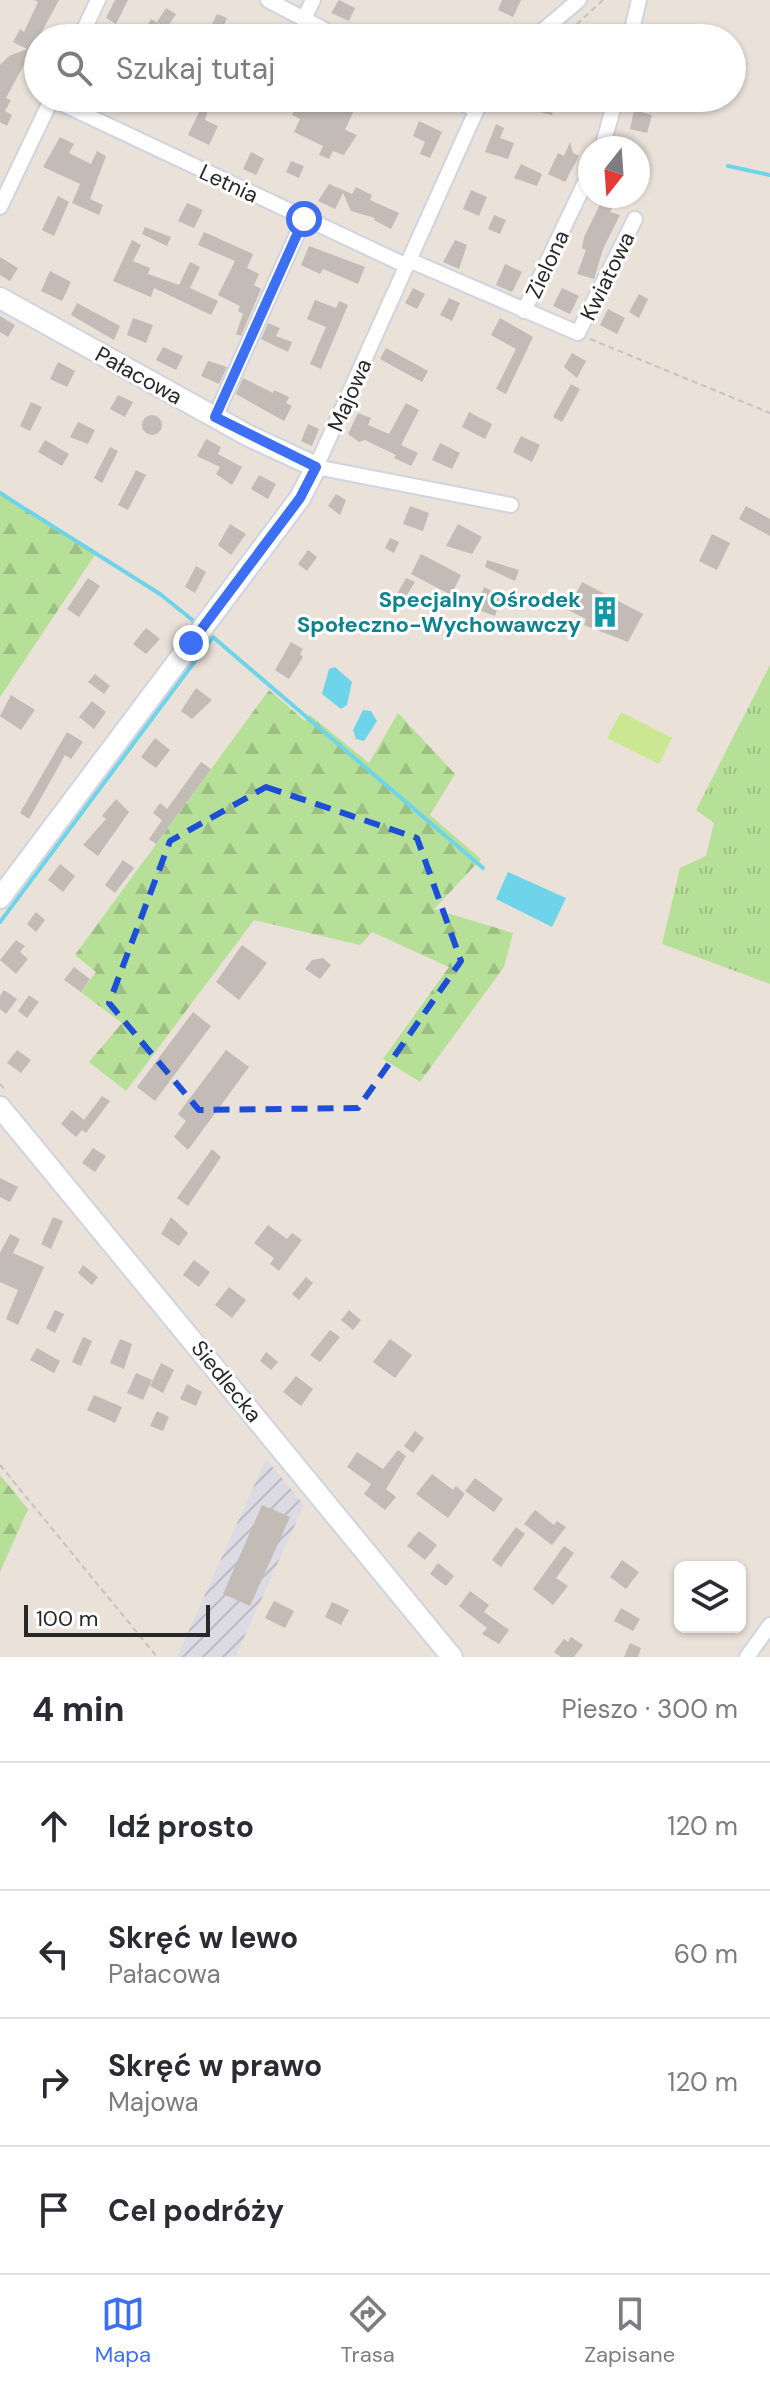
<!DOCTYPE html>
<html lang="pl">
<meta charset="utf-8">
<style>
:root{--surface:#fff;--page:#f7f7f7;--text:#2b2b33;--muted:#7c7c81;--line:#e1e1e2;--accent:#3c6ff4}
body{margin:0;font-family:"DM Sans",sans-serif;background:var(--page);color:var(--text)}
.controls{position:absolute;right:24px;bottom:24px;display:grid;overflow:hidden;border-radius:12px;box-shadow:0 2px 6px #0004}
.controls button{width:72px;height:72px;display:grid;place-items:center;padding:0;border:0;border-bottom:2px solid var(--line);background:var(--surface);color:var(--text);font:40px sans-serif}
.compass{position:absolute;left:578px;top:136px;width:72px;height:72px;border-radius:50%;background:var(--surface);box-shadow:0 2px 6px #0004;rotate:197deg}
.scale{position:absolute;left:24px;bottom:20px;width:186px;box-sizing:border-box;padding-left:8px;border:4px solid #282828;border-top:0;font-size:22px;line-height:28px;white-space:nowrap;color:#282828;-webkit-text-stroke:6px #fff;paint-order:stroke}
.stop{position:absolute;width:24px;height:24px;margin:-18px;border:6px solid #3c6ff4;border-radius:50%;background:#fff}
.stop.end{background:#3c6ff4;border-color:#fff;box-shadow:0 2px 8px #0008}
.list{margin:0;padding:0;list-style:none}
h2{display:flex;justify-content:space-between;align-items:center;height:104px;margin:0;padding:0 32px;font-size:34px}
h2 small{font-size:26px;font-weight:400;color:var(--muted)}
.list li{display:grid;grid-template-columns:52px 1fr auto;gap:24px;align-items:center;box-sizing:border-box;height:128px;padding:0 32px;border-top:2px solid var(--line)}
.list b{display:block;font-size:30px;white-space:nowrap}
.list p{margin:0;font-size:26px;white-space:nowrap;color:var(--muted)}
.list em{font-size:26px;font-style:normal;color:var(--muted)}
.icon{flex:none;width:44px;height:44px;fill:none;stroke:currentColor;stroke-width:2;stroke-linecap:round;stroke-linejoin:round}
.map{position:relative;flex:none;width:770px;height:1657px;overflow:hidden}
.search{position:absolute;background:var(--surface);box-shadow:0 2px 6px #0004;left:24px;right:24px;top:24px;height:88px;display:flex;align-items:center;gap:20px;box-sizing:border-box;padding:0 28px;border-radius:44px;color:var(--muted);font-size:30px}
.sheet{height:616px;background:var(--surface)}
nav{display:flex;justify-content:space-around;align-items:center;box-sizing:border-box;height:112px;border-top:2px solid var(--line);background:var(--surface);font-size:22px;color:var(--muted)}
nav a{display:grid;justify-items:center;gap:4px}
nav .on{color:var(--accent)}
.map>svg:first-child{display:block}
.industrial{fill:url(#industrial-furrows)}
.grass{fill:url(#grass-tufts)}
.forest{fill:url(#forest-firs)}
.pitch{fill:#cbe792}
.water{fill:#6ed4ea}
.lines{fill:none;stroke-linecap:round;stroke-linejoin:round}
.stream{stroke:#6ed4ea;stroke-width:4}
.building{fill:#c2bbb6}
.street-casing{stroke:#cfd4e0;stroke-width:18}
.secondary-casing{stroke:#cfd4e0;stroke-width:24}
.path{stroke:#c3c3c3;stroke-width:2;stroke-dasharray:6 4;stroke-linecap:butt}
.street{stroke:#fff;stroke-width:14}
.secondary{stroke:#fff;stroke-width:20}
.route{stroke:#3c6ff4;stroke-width:10}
.marked{fill:none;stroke:#1d4ed8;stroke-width:6;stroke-dasharray:16 10;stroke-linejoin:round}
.labels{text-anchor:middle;stroke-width:6;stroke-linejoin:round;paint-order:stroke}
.street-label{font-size:22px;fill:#282828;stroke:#fff}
.culture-label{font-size:22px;font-weight:bold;fill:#0d838f;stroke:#fff;text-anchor:end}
</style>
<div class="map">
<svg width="770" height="1657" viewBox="0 0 770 1657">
<defs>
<pattern id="industrial-furrows" width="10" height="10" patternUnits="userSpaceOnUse" patternTransform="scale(2)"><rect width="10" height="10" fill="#dcdae2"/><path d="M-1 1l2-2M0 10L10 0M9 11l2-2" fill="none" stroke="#bdbbc2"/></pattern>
<pattern id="grass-tufts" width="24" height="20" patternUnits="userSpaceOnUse" patternTransform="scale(2)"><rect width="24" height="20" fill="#b6df97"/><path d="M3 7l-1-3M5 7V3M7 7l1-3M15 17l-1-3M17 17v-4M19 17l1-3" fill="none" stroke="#9cbf82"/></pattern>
<pattern id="forest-firs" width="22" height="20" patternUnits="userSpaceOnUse" patternTransform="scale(2)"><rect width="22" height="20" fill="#b6df97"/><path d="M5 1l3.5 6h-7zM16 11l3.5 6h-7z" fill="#9cbf82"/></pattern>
</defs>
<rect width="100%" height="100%" fill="#eae1d9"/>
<!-- industrial -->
<path class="industrial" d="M266 1459 304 1505 235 1657H177Z"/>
<!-- grass -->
<path class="grass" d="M770 665V984L662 944 680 868 706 856 714 823 696 810Z"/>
<!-- forest -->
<path class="forest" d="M0 491 96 553 0 697Z
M269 690 305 721 310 715 369 763 398 713 455 774 430 815 481 859 434 909 513 933 504 967 420 1082 383 1059 449 967 372 932 360 945 254 920 126 1091 89 1062 122 1023 81 992 96 972 75 955Z
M0 1475 28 1509 0 1572Z"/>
<!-- pitch -->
<path class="pitch" d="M621 712 672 738 659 764 607 738Z"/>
<!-- water -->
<path class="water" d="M335 667 352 682 347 705 341 709 322 694 329 669Z
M363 710 371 711 377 721 364 741 356 739 353 730Z
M508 872 566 898 552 927 496 899Z"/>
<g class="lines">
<!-- stream -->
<path class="stream" d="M728 166 770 175
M0 493 160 594 195 622 193 624
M0 922 213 637 483 868"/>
</g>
<!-- building -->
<path class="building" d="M34 0H59L6 98 11 100 5 111 12 115 7 126 0 122V65L9 56 27 49 13 42 20 29 24 32 38 2Z
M115 0H128L116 24 106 18Z
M339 0 355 8 349 21 331 13Z
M502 0H521L513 17 498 10Z
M166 8 176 14 167 28 157 22Z
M217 14 227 18 218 38H205Z
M151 19 161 25 153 38H140Z
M206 98 211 100 205 120 218 126 209 145 188 135Z
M328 98H339L356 106 345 130 357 135 344 155 333 151 329 159 319 155 323 146 294 132 300 119 292 115 300 100 322 111Z
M533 98 555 100 552 115 530 110Z
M634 110 652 115 647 133 630 129Z
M419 121 442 132 430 158 420 154 425 142 413 136Z
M496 124 504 128 500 138 514 143 508 159 485 152Z
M60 137 74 144 69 153 91 164 97 151 106 156 90 199 103 205 99 215 72 203 80 184 43 167Z
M570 142 573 153 579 156 565 182 548 174 558 153 564 156Z
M251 152 264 159 256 175 243 169Z
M291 161 304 166 299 178 286 172Z
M521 164 542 174 537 186 514 178Z
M329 184 352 194 356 187 372 195 370 200 399 213 391 229 374 220 375 218 351 211 343 193 335 209 318 201Z
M471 190 487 197 479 216 463 209Z
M58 196 69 202 54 236 42 230Z
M604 196H618L610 212 620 215 603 249 594 279 577 274 586 250 582 248 584 237Z
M187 203 203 210 194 228 178 221Z
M494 215 506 220 500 234 488 229Z
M145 227 171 237 167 246 142 234Z
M204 232 253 254 247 268 259 274 254 285 261 289 241 336 236 334 243 314 238 311 240 306 218 295 235 261 198 245Z
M132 240 141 245 133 261 150 268 148 274 179 285 190 262 200 267 190 288 218 301 211 315 154 288 151 297 113 281Z
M455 240 467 245 459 269 443 262Z
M309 246 365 267 358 284 323 269 320 274 301 265Z
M0 257 18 268 10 281 0 275Z
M505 264 522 272 512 292 496 285Z
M50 271 71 282 62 301 41 291Z
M413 288 425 294 417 309 405 303Z
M562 288 579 296 570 314 553 306Z
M639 294 648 299 639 318 629 312Z
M449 298 460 303 452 321 440 315Z
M315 300 336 308 339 301 348 305 321 369 310 364 326 327 307 319Z
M77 303 120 326 114 340 71 315Z
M608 309 625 318 617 334 600 325Z
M0 316 15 325 8 337 0 332Z
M133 318 153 325 146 343 127 335Z
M500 318 533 337 506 394 496 389 516 349 491 335Z
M268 323 280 328 276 336 292 342 288 352 261 339Z
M163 347 183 356 176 370 156 360Z
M386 348 428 371 422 382 380 359Z
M572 353 586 361 577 378 564 367Z
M208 361 227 367 219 384 201 376Z
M58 362 75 371 67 387 50 379Z
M243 378 273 393 274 390 289 397 286 403 292 406 284 421 236 394Z
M571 384 580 389 562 422 553 417Z
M118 395 133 402 125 417 110 409Z
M31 402 42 407 30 431 20 426Z
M406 403 419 410 401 445 418 453 411 466 394 458 396 455 365 440 359 442 348 434 358 413 371 418 368 425 389 434Z
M469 412 492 424 485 439 462 427Z
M142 425a10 10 0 1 1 20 0a10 10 0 1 1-20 0Z
M78 422 95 430 88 444 70 437Z
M308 424 319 429 312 446 301 441Z
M521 436 540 445 532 462 513 452Z
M206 439 221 447 218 454 242 467 232 485 216 474 220 467 197 456Z
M45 440 69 454 62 466 38 452Z
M440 443 460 453 452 469 432 460Z
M110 447 118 451 102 483 94 478Z
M136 470 146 475 128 510 118 505Z
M259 475 276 484 268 499 251 489Z
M336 494 346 500 340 515 328 506Z
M410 506 429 513 423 531 403 524Z
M746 506 770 519V536L739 519Z
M230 524 246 534 231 555 218 545Z
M458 524 482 537 472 554 446 546Z
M712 534 730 543 717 570 699 561Z
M390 538 399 542 394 553 385 548Z
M308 550 317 557 307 571 298 564Z
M421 554 461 575 451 595 411 574Z
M487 560 519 570 515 581 485 567Z
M196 566 206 572 195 593 185 587Z
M88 578 100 586 79 617 67 609Z
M406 578 415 582 405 598 397 594Z
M582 582 643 614 628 642 584 625 586 619 568 610Z
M484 587 502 596 495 616 476 609Z
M146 628 160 639 146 654 133 644Z
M291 642 303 649 300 654 303 657 289 679 275 670Z
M95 674 110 686 104 694 88 682Z
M196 688 212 700 192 719 181 711Z
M11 695 35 710 21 730 0 716Z
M92 701 106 712 94 729 79 717Z
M67 732 83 742 71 759 65 755 29 819 20 813Z
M155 738 170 750 156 768 141 757Z
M201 762 211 769 156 844 149 839 162 820 153 813 160 803 167 809Z
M116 799 129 812 98 856 83 845 106 819 102 816Z
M123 860 134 868 115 893 105 885Z
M60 864 75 876 63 892 48 880Z
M36 912 45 920 36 932 27 924Z
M16 940 25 946 20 952 28 959 16 974 0 960Z
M242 945 267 963 239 1000 216 982Z
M323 958 331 965 320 979 305 969 312 960Z
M74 967 90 979 81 992 64 980Z
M4 990 17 999 6 1014 0 1009V996Z
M29 995 39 1002 27 1018 18 1011Z
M193 1012 211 1026 155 1101 137 1087Z
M17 1050 31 1060 21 1073 7 1063Z
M226 1050 249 1067 188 1150 174 1137 186 1121 178 1114Z
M102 1096 110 1101 86 1133 82 1130 76 1137 61 1124 72 1110 84 1120Z
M93 1148 106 1156 95 1172 82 1163Z
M212 1149 221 1157 188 1206 177 1198Z
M0 1178 18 1187 10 1202 0 1197Z
M53 1217 63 1221 51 1249 41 1244Z
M171 1217 188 1233 179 1246 161 1234Z
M268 1225 287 1239 292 1233 302 1240 279 1271 270 1264 274 1258 254 1243Z
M10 1234 20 1239 13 1253 44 1267 18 1325 6 1319 18 1290 0 1282V1253Z
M194 1260 210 1272 199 1287 183 1275Z
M83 1265 98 1277 92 1285 78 1273Z
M306 1277 313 1283 299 1300 292 1294Z
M229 1287 246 1300 232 1318 215 1305Z
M55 1310 64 1314 55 1333 46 1328Z
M349 1310 361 1320 353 1330 341 1320Z
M330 1330 340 1337 320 1362 310 1355Z
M83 1337 92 1341 81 1366 72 1362Z
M120 1339 132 1344 124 1369 110 1363Z
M390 1339 412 1355 395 1378 373 1362Z
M37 1348 60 1361 54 1373 30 1360Z
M266 1352 278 1362 271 1370 260 1361Z
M161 1363 174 1370 163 1393 150 1386Z
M136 1373 152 1380 143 1400 127 1393Z
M296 1376 313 1389 301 1406 283 1392Z
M187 1384 202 1392 196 1406 180 1399Z
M94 1395 122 1407 115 1423 87 1410Z
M157 1411 169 1417 163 1431 150 1426Z
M415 1431 424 1438 413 1453 404 1446Z
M398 1450 406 1456 386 1489 396 1497 385 1510 364 1494 371 1484 347 1467 357 1452 383 1469Z
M432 1474 453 1490 456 1486 465 1494 448 1518 416 1494Z
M475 1478 503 1499 494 1512 465 1491Z
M262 1505 290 1517 250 1606 223 1594Z
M535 1510 554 1525 557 1521 566 1527 552 1545 524 1524Z
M516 1527 525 1534 501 1567 492 1560Z
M419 1531 437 1545 425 1560 407 1546Z
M564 1546 574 1553 556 1578 568 1586 553 1605 533 1589Z
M622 1560 639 1572 626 1589 610 1577Z
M438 1563 454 1576 446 1586 430 1574Z
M470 1591 489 1605 484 1612 509 1630 499 1644 482 1634 487 1628 459 1606Z
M274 1601 294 1611 285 1628 265 1618Z
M332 1602 349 1610 341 1625 325 1617Z
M621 1608 640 1619 633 1631 614 1621Z
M571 1637 583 1645 574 1657H561L554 1652 564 1639 568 1642Z
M630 1643 641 1648 638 1657H624Z"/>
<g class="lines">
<defs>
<path id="street" d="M268 0 340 38
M304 19 313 0
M80 38 98 0
M534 38 579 0
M630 38 639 0
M453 98 476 110
M482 98 316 467 511 505
M52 99 407 266
M602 148 616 98
M0 207 52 98
M409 260 578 333 635 219
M524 311 590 172
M215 417 304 219
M747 1657 770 1625"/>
<path id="secondary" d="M0 298 249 436 316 467 300 498 0 898
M0 1107 452 1657"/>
</defs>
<!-- street casing -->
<use href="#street" class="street-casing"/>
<!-- secondary casing -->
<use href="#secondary" class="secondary-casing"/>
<!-- path -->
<path class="path" d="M562 38 603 0
M590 339 770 413
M0 1084 5 1090
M0 1465 157 1657"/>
<!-- street -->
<use href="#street" class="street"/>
<!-- secondary -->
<use href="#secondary" class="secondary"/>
</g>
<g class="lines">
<!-- route -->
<path class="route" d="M191 643 300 498 316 467 215 417 304 219"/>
</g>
<!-- marked area -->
<path class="marked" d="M266 787 417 838 461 961 358 1108 199 1110 109 1003 170 841Z"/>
<!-- icons -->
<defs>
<symbol id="building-bare" viewBox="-9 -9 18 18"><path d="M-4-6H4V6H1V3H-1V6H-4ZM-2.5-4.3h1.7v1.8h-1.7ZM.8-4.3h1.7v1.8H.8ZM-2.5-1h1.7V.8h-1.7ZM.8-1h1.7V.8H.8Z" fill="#0f9aa8" stroke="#fff" stroke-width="2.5" paint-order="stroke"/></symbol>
</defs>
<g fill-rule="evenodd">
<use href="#building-bare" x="583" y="590" width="44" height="44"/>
</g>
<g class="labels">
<!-- street labels -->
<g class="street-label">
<text transform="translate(229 183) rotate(25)" y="8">Letnia</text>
<text transform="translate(547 264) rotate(-65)" y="8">Zielona</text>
<text transform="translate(607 276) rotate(-64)" y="8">Kwiatowa</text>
<text transform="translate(139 375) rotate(29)" y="8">Pałacowa</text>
<text transform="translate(349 395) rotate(-66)" y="8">Majowa</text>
<text transform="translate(227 1381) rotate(51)" y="8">Siedlecka</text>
</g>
<!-- culture labels -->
<g class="culture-label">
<text x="581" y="607">Specjalny Ośrodek<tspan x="581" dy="25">Społeczno-Wychowawczy</tspan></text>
</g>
</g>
</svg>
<div class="controls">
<button><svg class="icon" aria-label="layers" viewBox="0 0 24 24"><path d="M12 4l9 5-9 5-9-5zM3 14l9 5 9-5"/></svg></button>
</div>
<svg class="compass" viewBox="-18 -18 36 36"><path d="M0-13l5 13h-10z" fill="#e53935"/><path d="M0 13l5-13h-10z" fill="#7c7c81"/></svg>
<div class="scale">100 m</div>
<div class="stop" style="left:304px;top:219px"></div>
<div class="stop end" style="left:191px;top:643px"></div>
<div class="search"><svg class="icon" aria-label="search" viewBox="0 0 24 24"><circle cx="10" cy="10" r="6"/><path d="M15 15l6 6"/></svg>Szukaj tutaj</div>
</div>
<section class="sheet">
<h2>4 min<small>Pieszo · 300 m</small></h2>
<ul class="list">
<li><svg class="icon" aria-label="ahead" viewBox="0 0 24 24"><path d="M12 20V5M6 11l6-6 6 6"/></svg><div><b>Idź prosto</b></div><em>120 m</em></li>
<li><svg class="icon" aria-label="left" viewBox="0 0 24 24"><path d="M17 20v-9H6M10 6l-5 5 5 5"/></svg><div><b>Skręć w lewo</b><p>Pałacowa</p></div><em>60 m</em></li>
<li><svg class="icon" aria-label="right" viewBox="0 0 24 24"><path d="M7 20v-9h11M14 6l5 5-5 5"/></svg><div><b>Skręć w prawo</b><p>Majowa</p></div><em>120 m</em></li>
<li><svg class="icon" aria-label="arrive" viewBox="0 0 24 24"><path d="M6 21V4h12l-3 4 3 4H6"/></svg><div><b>Cel podróży</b></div></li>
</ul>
</section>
<nav>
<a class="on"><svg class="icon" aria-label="map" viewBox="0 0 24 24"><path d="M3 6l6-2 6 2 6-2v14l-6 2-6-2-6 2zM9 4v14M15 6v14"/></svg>Mapa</a>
<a><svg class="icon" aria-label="directions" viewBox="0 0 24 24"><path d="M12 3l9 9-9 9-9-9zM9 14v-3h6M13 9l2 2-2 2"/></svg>Trasa</a>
<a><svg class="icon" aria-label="saved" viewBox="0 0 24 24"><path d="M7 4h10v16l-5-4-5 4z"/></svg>Zapisane</a>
</nav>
